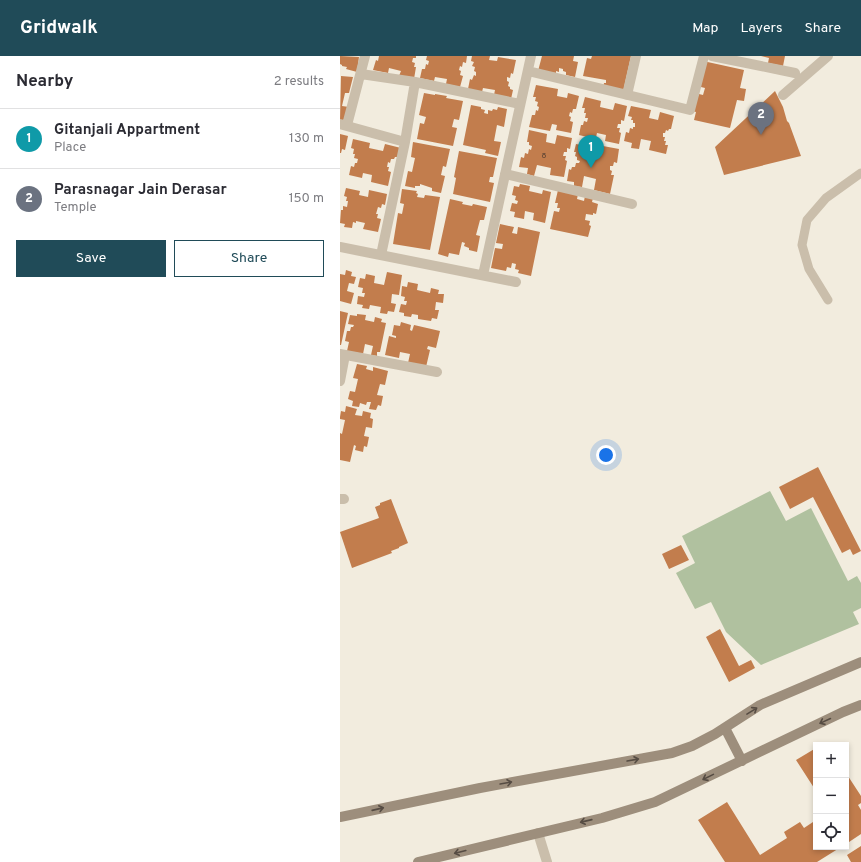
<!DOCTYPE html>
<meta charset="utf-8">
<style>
:root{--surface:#fff;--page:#f7f7f7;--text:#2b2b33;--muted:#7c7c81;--line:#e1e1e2;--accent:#204b58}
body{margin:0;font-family:Overpass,sans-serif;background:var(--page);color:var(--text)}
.controls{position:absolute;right:12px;bottom:12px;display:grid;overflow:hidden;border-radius:0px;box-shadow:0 2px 6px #0003}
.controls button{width:36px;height:36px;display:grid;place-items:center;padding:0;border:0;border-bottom:1px solid var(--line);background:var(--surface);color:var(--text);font:20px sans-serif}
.you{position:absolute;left:266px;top:399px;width:14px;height:14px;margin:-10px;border:3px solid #fff;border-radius:50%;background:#1a73e8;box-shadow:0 0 0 6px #1a73e833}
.badge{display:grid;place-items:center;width:26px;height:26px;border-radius:50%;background:var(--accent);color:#fff;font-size:13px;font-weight:700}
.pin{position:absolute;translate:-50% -33px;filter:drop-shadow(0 1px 2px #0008)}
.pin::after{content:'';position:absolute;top:21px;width:14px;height:12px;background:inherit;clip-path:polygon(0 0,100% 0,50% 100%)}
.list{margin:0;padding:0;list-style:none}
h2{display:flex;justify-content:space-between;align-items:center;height:52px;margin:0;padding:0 16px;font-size:17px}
h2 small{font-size:13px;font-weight:400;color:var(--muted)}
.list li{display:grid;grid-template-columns:26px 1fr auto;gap:12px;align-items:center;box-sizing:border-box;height:60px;padding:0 16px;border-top:1px solid var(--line)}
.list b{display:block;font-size:15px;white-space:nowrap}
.list p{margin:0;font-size:13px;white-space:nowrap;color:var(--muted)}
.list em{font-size:13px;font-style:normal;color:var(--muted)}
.actions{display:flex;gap:8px;padding:12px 16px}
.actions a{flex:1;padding:9px 0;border:1px solid var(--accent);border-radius:0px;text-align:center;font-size:14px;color:var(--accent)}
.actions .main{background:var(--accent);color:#fff}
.icon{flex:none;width:22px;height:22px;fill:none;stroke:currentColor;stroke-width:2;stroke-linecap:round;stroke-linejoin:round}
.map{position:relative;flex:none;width:521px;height:806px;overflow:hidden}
header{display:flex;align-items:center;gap:24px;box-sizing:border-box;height:56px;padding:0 20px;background:var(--accent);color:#fff}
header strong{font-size:19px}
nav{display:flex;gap:22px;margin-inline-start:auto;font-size:14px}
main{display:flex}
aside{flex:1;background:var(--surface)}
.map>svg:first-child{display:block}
.green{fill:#b0c19f}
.building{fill:#c27d4d}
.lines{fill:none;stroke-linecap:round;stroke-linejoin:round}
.lane{stroke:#cabeab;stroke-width:9}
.street{stroke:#cabeab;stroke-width:10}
.secondary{stroke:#9d8e7c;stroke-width:10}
.oneway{stroke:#564c43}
.labels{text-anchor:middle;stroke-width:3;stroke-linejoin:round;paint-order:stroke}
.number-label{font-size:8px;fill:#5a4333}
</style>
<header>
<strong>Gridwalk</strong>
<nav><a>Map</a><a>Layers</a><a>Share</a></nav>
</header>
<main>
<aside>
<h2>Nearby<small>2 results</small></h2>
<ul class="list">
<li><span class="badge" style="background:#0f9aa8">1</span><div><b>Gitanjali Appartment</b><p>Place</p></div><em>130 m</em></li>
<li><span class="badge" style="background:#6b7280">2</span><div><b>Parasnagar Jain Derasar</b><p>Temple</p></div><em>150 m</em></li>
</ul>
<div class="actions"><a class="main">Save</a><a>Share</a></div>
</aside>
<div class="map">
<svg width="521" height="806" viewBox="0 0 521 806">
<rect width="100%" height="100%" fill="#f2ecde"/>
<!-- green -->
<path class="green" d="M430 435 446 465 471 452 508 525 517 520 521 527V552L513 556 519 568 421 609 386 576 371 546 355 553 336 517 355 507 342 480Z"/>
<!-- building -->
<path class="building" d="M0 0 19 1 17 16 6 13 7 11 2 10V9L0 8Z
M39 0H76V2H73L72 6 75 7 74 11H76L74 23 59 20 61 15 49 12 48 17 33 14 36 4 38 5Z
M87 0H127L126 7 123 6 122 11 120 10 119 14 121 15 120 19 123 20 120 31 106 28 107 23 95 21 94 25 80 22 82 13H85L86 8 88 9 89 5 86 4Z
M132 0H150L149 4 157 5 158 1 176 4 173 18 171 17 170 22 167 21V25L169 26 168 30 170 31V33L173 34 171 43 154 39 155 34 143 32 142 36 128 33 130 23 132 24 134 19 136 20V16L134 15 135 11 132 10 134 6 131 5Z
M202 0H234L233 5 238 6 235 21 226 19V16L223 15V13L219 12V16L216 15V17L198 15Z
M252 0H291L283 36 263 32 264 27H266V24L243 20 247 2 251 3Z
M421 0H445L443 10 428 7 429 2Z
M363 5 404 14 400 32 406 33 404 45 397 44 390 72 354 64 356 56 352 55 359 38 363 39 365 32 357 30Z
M1 20 13 21 9 37H5L2 50 9 51 5 66 0 65Z
M196 29 218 33 217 40 227 42 228 37 239 40 236 53H233L232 57 230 56 229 60 231 61 230 65 233 66 231 77 216 74 217 69 212 68 210 75 189 71 192 59H195L196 54 198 55 199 51 197 50 198 46 195 45 196 41H193Z
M435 35 443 51 447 65 449 67 461 100 384 119 375 91Z
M84 37 95 39V38L107 40 106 42 123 45 119 64 114 63 112 71 117 72 113 90 77 83 80 67 84 68 86 61 79 59Z
M245 41 261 45 260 51 273 54 275 47 287 50 284 65 281 64V68H278L277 72H280L279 76 281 77 279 88 265 85 266 79 257 77 255 86 246 84 247 81 239 79 241 69H243L244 65 247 66 248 62H245L246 57H244L245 52H242Z
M131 49 141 51V53L145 54 144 57 148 58V54L152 55 153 53 157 54 158 51 167 53 164 71 157 69 154 85 161 86 158 100 145 97 146 94 123 89Z
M291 50 311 54 309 62 318 64 320 56 334 60 331 73H329L328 75 326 74 325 77H323V81H325L324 85H326L325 89H328L326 98 309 94 311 85 301 83 299 93 291 92 292 87 284 85 286 76 289 77 290 72 293 73V71H295V67H293V64H291L292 61 288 60Z
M189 74 207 78 206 86 215 88 217 79 232 82 230 93 227 92V96H224L223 100H226L225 104 227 105 224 121 210 119 211 112 197 109 194 120 187 118 188 112 179 111 181 101 184 102 185 97 188 98 189 93 191 94 192 90 189 89V86H187Z
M0 78 8 80 5 94 2 93 1 97H0Z
M13 83 30 87 29 92 43 95 45 88 61 92 59 101H55L54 103H51L50 107 48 106 47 111H49L48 115 51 116 48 130 31 126 32 119 23 117 22 122 9 119 11 110 14 111 15 107H17L18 103 14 102 15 98H13L14 93 11 92Z
M73 86 110 93 106 111 103 110 101 119 105 120 101 137 92 135V132L80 128V130H75V132L65 130 68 115 72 116 75 102 71 101Z
M236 88 252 91 251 98 261 100 263 90 279 93 277 107 274 106 273 110H270V114L272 115 271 119H274L270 138 254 134 256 123 244 120 242 131 234 130V126L227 125 229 113 231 114 232 111H235L236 107H239L240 105 237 104V101L235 100 236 96H234Z
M119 95 157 102 153 121H150L149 126 154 127 150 146 113 138 116 122 114 121Z
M180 128 190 130 189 135 202 138 203 134 211 136 205 167 193 164 194 157 185 155 184 163 174 161 175 156 170 155 172 147 177 148 178 145 175 144 176 140 172 139 174 130 179 131Z
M6 132 20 135 19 139 28 141 29 134 47 138 45 149 42 148 41 152 38 151 36 158H38L37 162 41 163 38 176 23 173 25 167 16 165V167L13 166 12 172 4 171 5 168 0 167 1 154H3V150L7 151 8 145H6L7 141 4 140Z
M62 133 77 135 76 137 78 138 77 141 84 142 85 139 100 141 90 194 53 188 58 157 62 158 64 148 60 147Z
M218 134 238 138 237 143 244 145 245 140 253 142 252 146 258 148 256 158 253 157V159L246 158 245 164 250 165 249 169 251 170 248 181 210 173 214 155 219 156 220 152H217L218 147H215Z
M110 143 123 146 122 148 132 150 133 148 147 151 144 164H140L136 179 140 180 137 196 129 194V192L124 190 125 187 122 186 119 199 109 197 108 201 98 198Z
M160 168 174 171 172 177 177 178 178 171 200 176 191 220 178 217 179 214 175 213 176 208 172 207 171 212 167 211 166 215 151 212 155 192 162 193 163 188 156 187Z
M6 214 12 216 11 220 16 221 14 228 9 227 7 235 14 237 11 248 0 245V218L5 219Z
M47 216 62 219 59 239 52 238 51 247 56 248 54 256 48 255 47 258 40 257 41 251 30 249 29 253 22 252 23 249 17 248 18 240 24 241 25 237H22L23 232 18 231 20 222 25 223 26 218 35 220 34 227 44 229Z
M68 226 78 228 77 234 90 237 91 232 99 234 98 238H104L103 247 96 246 95 254H99L97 263 92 262 91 265 78 263V259L72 258 71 261 64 260V257L59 256 61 248 66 249 67 245H64L65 241 61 240 62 230 67 231Z
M0 255 8 257 1 289H0Z
M17 258 26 259 25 264 34 266 35 261 42 263 41 266 46 267 40 296H37V300L31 299 33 290 25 288 23 298 7 295 9 286 5 285 7 275H10L11 271H13L14 269 8 268 10 259 17 260Z
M61 266 71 269 70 274 72 275 74 269 100 275 96 292 88 290 87 293 90 294 86 311 68 307 70 298 60 296 59 302 45 299 49 280 56 282V280L52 279 54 269 60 270Z
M17 308 27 310 26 313 33 315V311L48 315 45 329 40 328 37 339 43 340 41 350 38 349 36 354 29 353 31 346H27L26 349 20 347 19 351 12 350 13 345 8 343 10 335 15 336 18 323 13 322Z
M6 350 17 353 15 359 22 360 23 355 31 357 30 362 33 363 32 372 26 371 24 380 29 381 27 391 24 390 23 396 15 394 16 390 14 389 10 406 0 404V377L2 378 5 364 0 363V361L1 355 5 356Z
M478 411 521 495 513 499 510 493 502 497 473 441 450 453 439 431Z
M51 443 68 487 59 491V492L51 495 52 497 12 512 0 476 39 462 35 451 40 449V447Z
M341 489 349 504 329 513 322 498Z
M380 573 399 610 411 604 415 612 389 626 366 581Z
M476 692V735L456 704Z
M506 717 521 740V747L518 749 521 754V778L506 788Z
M387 746 420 799 447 782 444 776 460 766 464 772 476 764V791H501L477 806H385L358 764Z
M521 790V806H511L507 799Z"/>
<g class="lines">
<!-- lane -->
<path class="lane" d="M488 244 469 213 462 189 467 164 486 142 521 117"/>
<!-- street -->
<path class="street" d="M372 0 455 17
M188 15 350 54 364 0
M21 18 75 26 180 48
M287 39 296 0
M443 39 488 0
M0 68 65 86
M7 69 25 0
M165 118 292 148
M0 191 176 226
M41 199 65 86 75 26
M143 219 191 0
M0 298 97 316
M0 325 5 299
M0 443H4
M198 777 207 806"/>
<!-- secondary -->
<path class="secondary" d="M385 672 402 705
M0 761 140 732 332 697 352 690 375 678 420 649 521 606
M78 806 262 762 315 746 503 656 521 649"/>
</g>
<!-- one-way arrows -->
<defs><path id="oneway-shaft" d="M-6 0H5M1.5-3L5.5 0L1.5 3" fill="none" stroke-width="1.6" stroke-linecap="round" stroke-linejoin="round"/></defs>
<g class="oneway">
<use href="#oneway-shaft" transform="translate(412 655) rotate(-32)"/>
<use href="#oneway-shaft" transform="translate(485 665) rotate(155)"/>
<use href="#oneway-shaft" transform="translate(293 704) rotate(-10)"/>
<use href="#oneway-shaft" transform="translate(368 721) rotate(154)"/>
<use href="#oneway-shaft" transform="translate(166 727) rotate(-10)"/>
<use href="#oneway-shaft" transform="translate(38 753) rotate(-13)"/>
<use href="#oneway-shaft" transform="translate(246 765) rotate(167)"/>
<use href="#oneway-shaft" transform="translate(120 796) rotate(166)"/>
</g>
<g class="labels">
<!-- number labels -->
<g class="number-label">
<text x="204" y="102">8</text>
</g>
</g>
</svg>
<div class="controls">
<button>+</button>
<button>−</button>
<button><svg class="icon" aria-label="locate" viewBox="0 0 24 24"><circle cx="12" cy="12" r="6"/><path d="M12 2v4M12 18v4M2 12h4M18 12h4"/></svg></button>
</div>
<div class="you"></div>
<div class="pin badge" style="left:251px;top:112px;background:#0f9aa8">1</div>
<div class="pin badge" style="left:421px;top:79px;background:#6b7280">2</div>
</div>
</main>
